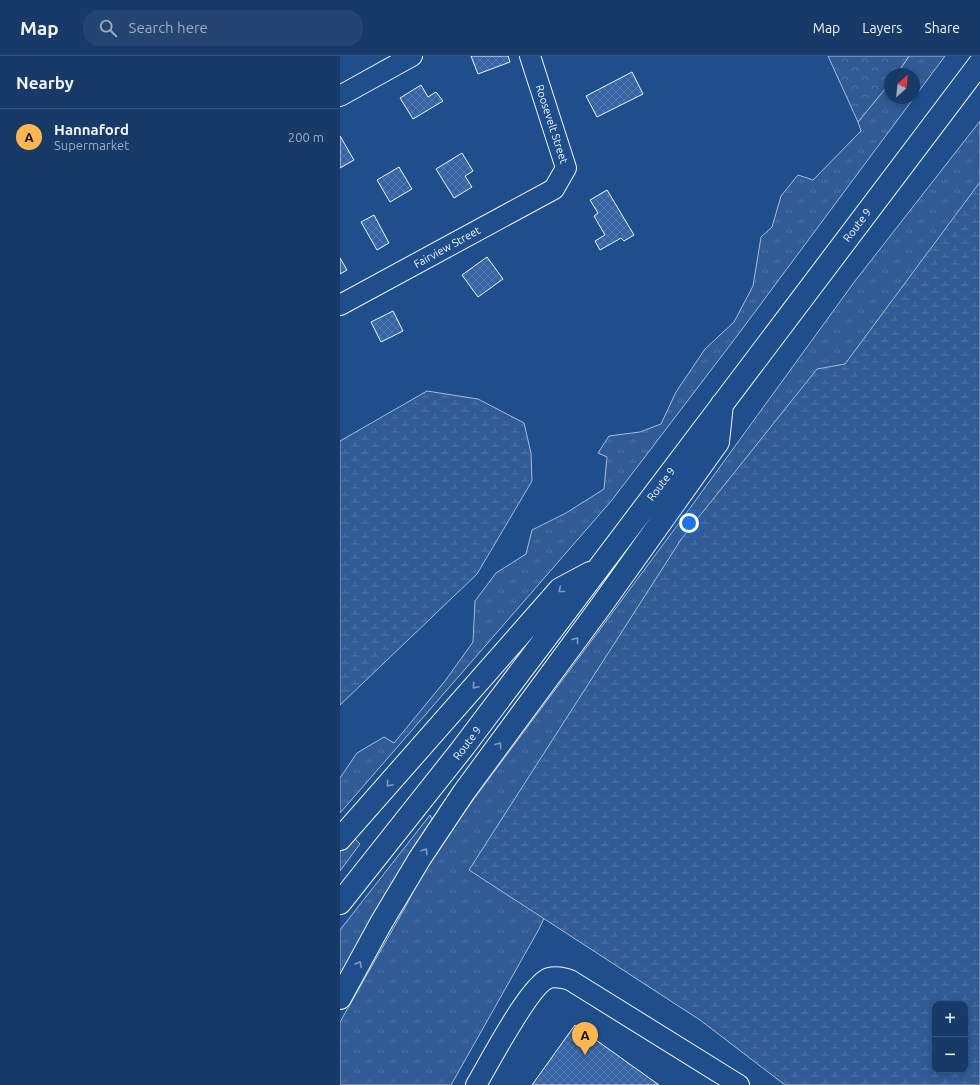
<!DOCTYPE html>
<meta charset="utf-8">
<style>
:root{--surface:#173a69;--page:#244571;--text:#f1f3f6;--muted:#9eadc0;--line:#36547d;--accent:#ffb74d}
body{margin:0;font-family:Ubuntu,sans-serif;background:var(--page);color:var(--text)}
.controls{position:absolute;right:12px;bottom:12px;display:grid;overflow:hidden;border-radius:8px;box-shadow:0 2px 6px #0003}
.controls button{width:36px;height:36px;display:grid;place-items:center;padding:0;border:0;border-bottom:1px solid var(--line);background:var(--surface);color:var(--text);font:20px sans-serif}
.compass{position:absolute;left:544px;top:12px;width:36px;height:36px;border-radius:50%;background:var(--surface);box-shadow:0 2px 6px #0003;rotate:27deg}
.you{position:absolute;left:349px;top:467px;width:14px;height:14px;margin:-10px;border:3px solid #fff;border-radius:50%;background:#1a73e8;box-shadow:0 0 0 6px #1a73e833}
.badge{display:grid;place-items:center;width:26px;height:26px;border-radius:50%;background:var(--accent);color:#111;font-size:13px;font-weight:700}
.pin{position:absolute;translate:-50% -33px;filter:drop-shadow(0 1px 2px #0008)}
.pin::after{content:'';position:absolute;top:21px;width:14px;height:12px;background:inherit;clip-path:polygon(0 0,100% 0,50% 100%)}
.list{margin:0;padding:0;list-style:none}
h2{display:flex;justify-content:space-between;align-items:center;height:52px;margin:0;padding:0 16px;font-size:17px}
h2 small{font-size:13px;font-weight:400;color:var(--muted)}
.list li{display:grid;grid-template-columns:26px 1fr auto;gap:12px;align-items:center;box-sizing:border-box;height:56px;padding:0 16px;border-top:1px solid var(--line)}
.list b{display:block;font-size:15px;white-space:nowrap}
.list p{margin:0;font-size:13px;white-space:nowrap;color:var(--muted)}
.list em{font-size:13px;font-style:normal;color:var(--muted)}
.icon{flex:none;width:22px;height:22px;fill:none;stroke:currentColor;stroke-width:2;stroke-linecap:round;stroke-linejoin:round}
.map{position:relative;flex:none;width:640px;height:1029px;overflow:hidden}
header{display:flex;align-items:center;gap:24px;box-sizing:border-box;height:56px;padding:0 20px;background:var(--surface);border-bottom:1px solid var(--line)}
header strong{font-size:19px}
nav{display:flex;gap:22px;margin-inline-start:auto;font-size:14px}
.search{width:280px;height:36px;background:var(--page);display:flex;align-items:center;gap:10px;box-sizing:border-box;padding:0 14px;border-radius:16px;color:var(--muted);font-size:15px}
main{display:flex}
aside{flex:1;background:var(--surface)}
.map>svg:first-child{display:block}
.grass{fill:url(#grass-tufts);stroke:#a8bbd7}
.forest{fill:url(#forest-crowns);stroke:#a8bbd7}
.wetland{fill:url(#wetland-marsh);stroke:#a8bbd7;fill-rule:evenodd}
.building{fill:url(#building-cross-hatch);stroke:#f2f6ff}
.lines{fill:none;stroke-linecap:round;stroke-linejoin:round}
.minor-casing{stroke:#f2f6ff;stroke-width:22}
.highway-casing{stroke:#f2f6ff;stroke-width:24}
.minor{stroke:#1f4e8c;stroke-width:20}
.highway{stroke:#1f4e8c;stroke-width:22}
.oneway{stroke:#7e9ac0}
.labels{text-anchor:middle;stroke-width:3;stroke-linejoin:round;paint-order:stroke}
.street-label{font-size:11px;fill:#f2f6ff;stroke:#1f4e8c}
</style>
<header>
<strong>Map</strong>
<div class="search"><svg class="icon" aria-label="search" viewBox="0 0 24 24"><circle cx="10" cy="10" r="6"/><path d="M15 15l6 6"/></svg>Search here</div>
<nav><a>Map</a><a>Layers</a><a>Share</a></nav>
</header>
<main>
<aside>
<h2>Nearby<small></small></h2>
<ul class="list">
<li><span class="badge">A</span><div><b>Hannaford</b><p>Supermarket</p></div><em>200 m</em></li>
</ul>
</aside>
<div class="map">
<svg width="640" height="1029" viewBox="0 0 640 1029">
<defs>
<pattern id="grass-tufts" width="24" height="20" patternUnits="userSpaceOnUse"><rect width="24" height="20" fill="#305b95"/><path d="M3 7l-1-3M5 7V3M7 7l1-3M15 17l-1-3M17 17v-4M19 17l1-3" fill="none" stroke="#4e73a5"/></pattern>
<pattern id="forest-crowns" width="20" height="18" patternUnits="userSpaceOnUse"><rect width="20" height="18" fill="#305b95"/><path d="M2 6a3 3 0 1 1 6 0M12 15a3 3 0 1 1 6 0" fill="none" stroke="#4e73a5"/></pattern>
<pattern id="wetland-marsh" width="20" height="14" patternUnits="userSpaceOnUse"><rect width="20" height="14" fill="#305b95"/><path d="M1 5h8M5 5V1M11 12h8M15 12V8" fill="none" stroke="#4e73a5"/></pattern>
<pattern id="building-cross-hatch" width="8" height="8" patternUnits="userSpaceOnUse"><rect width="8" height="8" fill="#3563a3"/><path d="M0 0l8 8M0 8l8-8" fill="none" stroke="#537ab1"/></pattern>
</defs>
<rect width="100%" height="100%" fill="#1f4e8c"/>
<!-- grass -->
<path class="grass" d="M569 0H605L400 276 272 444 0 757V722L17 697 44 681 54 687 105 625 133 586 135 545 156 517 186 498 192 474 226 457 264 433 267 401 258 397 269 380 300 376 321 368 336 336 365 293 394 266 413 230 421 181 432 171 441 140 458 119 473 124 521 75 518 66 550 26V42H574V18H557Z
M640 65V251L223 821 199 873 111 1029H0V966L66 850 90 802 345 459 515 225Z
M90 759 93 765 0 921V874Z
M14 782 20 788 0 815V796Z"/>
<!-- forest -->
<path class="forest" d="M488 0H569L557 18H550V27L518 66Z"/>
<!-- wetland -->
<path class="wetland" d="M640 126V1029H445L360 964 129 814 342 482 477 313 505 308ZM595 948H625V1014H595Z
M87 335 138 343 184 367 191 397 192 425 137 518 0 649V385Z"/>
<!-- building -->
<path class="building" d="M131 0H168L170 6 138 18Z
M292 16 303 38 257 61 246 40Z
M81 29 88 41 96 36 103 45 73 63 60 42Z
M0 80 14 104 0 112Z
M122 97 133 115 125 120 132 131 114 142 96 113Z
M59 111 72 133 50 146 37 124Z
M267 134 294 179 284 185 281 182 260 194 255 185 265 179 254 160 258 157 250 144Z
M34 159 49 187 37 194 21 166Z
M147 201 163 223 138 241 122 219Z
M0 202 7 214 0 218Z
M53 255 63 275 41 286 31 266Z
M235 969 319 1029H192Z"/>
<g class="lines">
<defs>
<path id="minor" d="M0 40 72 0
M0 249 214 133 226 112 190 0
M136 1029C148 1009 190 928 209 922 216 920 223 922 230 924L399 1029"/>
<path id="highway" d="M0 783 220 533 250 517
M0 847 122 693 640 7
M0 942 41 867 80 802 124 736 261 550 378 386 382 348"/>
</defs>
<!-- minor casing -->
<use href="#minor" class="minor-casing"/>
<!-- highway casing -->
<use href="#highway" class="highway-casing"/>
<!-- minor -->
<use href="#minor" class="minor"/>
<!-- highway -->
<use href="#highway" class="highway"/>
</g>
<!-- one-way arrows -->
<defs><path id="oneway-chevron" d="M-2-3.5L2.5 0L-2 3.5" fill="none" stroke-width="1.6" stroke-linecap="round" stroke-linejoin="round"/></defs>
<g class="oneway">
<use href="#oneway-chevron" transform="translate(221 534) rotate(142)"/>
<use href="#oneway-chevron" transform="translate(236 584) rotate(-53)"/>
<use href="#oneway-chevron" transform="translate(135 630) rotate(131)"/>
<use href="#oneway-chevron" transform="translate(159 689) rotate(-54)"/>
<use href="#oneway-chevron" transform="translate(49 728) rotate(131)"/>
<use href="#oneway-chevron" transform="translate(85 795) rotate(-56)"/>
<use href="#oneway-chevron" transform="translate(19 908) rotate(-61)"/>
</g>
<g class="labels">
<!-- street labels -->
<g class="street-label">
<text transform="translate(212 68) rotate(72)" y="4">Roosevelt Street</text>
<text transform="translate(517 169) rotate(-53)" y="4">Route 9</text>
<text transform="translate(107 191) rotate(-29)" y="4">Fairview Street</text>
<text transform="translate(321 428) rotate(-53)" y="4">Route 9</text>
<text transform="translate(127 687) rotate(-53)" y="4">Route 9</text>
</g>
</g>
</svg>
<div class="controls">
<button>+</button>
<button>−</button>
</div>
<svg class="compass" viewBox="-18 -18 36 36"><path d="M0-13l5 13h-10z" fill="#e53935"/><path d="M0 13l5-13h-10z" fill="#9eadc0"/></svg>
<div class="you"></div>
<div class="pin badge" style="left:245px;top:999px">A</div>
</div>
</main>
